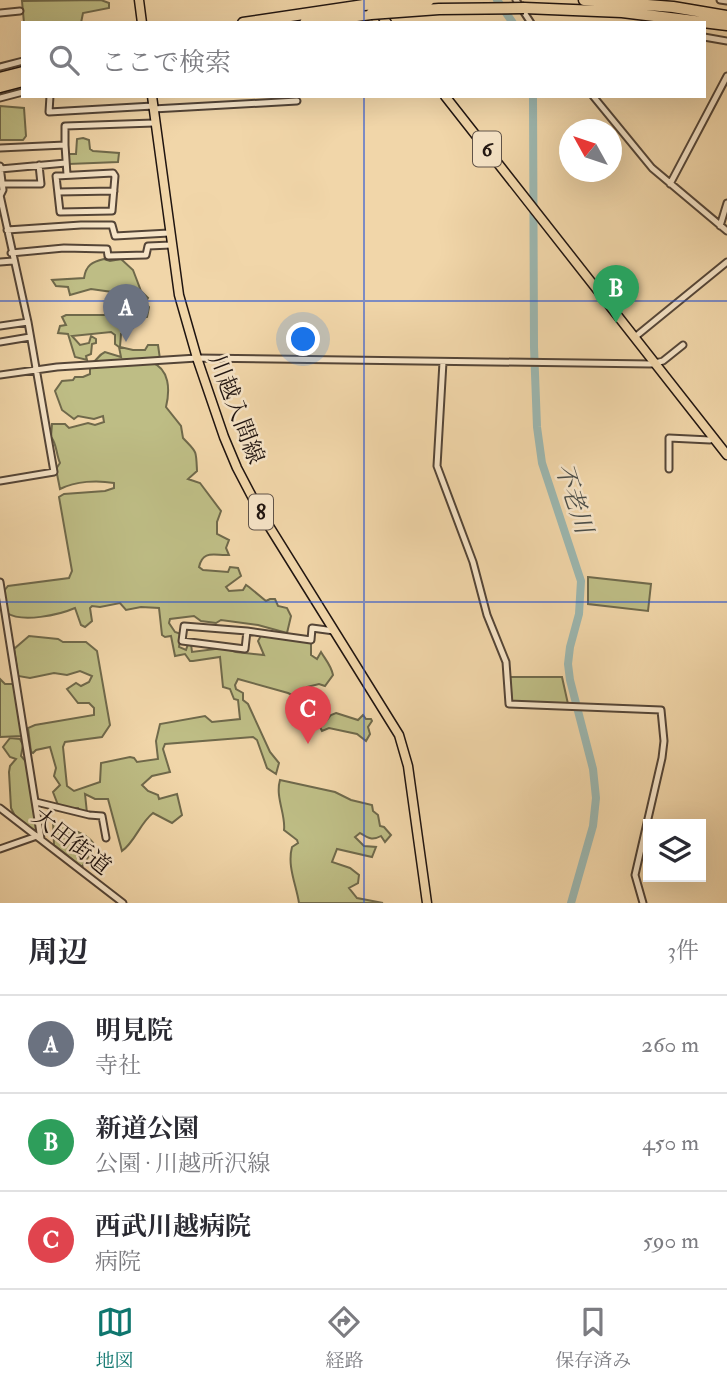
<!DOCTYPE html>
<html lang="ja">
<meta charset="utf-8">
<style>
:root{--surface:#fff;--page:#f7f7f7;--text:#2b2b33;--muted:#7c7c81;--line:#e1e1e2;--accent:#0f766e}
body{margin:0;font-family:"IM FELL Double Pica","Noto Serif JP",serif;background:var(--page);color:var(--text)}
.controls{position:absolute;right:21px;bottom:21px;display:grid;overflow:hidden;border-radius:0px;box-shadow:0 7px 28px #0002}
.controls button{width:63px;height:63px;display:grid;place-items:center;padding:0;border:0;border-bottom:2px solid var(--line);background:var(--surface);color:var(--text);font:35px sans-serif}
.compass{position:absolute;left:559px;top:119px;width:63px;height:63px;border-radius:50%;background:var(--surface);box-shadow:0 7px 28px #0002;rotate:310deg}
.you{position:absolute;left:304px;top:340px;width:24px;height:24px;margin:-18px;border:5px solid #fff;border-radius:50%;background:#1a73e8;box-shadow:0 0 0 10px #1a73e833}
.badge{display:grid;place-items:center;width:46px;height:46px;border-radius:50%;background:var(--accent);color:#fff;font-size:23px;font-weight:700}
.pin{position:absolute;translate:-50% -58px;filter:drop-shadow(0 2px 4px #0008)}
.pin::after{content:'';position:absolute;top:37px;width:24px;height:21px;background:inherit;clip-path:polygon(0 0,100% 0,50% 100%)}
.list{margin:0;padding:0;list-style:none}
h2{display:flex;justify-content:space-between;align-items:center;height:91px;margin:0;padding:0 28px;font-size:30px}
h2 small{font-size:23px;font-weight:400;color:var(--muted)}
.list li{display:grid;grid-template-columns:46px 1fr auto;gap:21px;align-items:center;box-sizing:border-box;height:98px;padding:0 28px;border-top:2px solid var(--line)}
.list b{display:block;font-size:26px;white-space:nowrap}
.list p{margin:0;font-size:23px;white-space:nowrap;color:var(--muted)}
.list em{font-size:23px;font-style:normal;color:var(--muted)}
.icon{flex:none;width:38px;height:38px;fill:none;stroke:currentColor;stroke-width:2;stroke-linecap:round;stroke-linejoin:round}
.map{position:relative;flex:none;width:727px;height:903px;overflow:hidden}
.search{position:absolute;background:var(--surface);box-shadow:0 7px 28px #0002;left:21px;right:21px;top:21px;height:77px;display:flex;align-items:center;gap:18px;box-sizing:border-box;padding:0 24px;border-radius:0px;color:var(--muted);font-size:26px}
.sheet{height:385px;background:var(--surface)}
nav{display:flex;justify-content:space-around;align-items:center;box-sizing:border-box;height:98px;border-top:2px solid var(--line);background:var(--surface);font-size:19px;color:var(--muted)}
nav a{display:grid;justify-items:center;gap:4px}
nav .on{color:var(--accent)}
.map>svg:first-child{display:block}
.green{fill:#bebd85;stroke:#6f694b;stroke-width:2}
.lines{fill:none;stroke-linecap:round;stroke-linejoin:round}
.river{stroke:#9cb7b0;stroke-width:8}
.minor-casing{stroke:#544537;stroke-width:9}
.primary-casing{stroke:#201511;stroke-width:11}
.motorway-casing{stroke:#201511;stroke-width:13}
.minor{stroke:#f6e4c7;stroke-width:5}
.primary{stroke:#f1d6a9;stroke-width:8}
.motorway{stroke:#f1d6a9;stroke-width:10}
.motorway-bridge-casing{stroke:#201511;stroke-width:13;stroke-linecap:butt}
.motorway-bridge{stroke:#f1d6a9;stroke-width:10}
.grid{fill:none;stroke:#1d4ed8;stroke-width:2;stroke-opacity:0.55}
.labels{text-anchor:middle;stroke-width:5;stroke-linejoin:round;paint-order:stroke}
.shield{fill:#f6e4c7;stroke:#605348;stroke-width:2}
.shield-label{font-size:21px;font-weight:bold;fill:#201511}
.street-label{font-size:23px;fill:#201511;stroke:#f6e4c7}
.water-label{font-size:24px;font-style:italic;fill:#4b4e49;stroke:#f6e4c7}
</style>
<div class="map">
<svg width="727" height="903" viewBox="0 0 727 903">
<rect width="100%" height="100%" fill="#f1d6a9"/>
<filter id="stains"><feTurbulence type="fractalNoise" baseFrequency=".00286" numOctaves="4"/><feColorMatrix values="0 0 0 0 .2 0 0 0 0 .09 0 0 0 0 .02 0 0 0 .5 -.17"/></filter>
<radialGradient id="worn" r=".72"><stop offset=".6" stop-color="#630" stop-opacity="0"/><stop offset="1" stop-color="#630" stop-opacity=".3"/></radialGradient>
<!-- green -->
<path class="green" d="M101 0 109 3V8L83 13 81 23H24L22 1Z
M0 106 24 108 26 136 23 140H0Z
M83 138 89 140 90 149 93 151 119 153 118 162 69 164V154H76L77 139Z
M104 259 110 261 121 259 133 270 141 291 148 298 145 303 149 307 147 317 132 320 133 328 124 329 123 333 121 334 120 347 133 350H145L148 345H158L160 359 151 362C170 369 170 390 166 407L181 426 183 438C197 453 196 449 197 471L188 479 200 483 221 511 217 522V534L229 540 226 548 229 555C215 556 203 549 199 567L203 570 228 572 230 567 238 568 241 576 226 587 229 591 243 590 246 585 249 587 266 601 270 599H275L278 606 287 608 291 616 287 633 258 625 221 620 216 623 201 621 194 616 170 619 169 623 175 632 181 634 179 647 186 650 188 644H191L192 652 223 648 236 652 264 655 258 641 262 634 311 641V655L317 659 321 652C325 659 331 665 333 675L325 686 319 684 307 687 309 695 302 700 288 693 238 679 235 685 236 689 243 693V700L248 704 270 752 279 763 276 774 267 768 257 740 253 737 165 744 163 749 170 772 152 776 142 785 148 791 158 795 159 799 177 794 182 815 172 823 153 813C140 823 135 842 122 851L108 799H95L85 794 87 813 80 812 78 808 71 809 58 805 53 792 60 785 54 776 56 768 50 747 36 750 33 753 31 752 28 728 35 725 94 715V708L89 703H78L67 689 76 683 81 686 89 682 92 676 80 671 67 675 54 673 30 678 18 676 14 649 29 636 58 639 63 642H86L97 651 110 725 102 737 65 742 63 747 67 786 74 791 100 782 101 763 130 757 134 758 137 762 158 759 156 741 160 724 205 716 212 722 240 719 238 700 234 699 230 689 223 687 220 657 193 661H190L185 654 175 656 171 636 165 637 162 635 159 608 141 607 126 610 120 603 100 607 92 606 90 608 92 621 85 627 81 625 75 608C59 615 22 623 7 613L4 591 8 586 69 578 72 571 59 497 64 494 105 491 114 488V483C97 480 76 481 60 489L56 469 60 463C56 454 57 444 51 437L52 424H65L69 428 88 423 95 425 104 422 103 416 94 419 78 416 74 419 62 410 55 391 62 381 73 380 75 377H83L90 374V365C97 361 98 355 105 352L121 357 119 347 115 344V335L111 332 72 336 80 345 89 343 91 336 96 339V343L92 344 91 354 86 356 87 360 75 357 68 334 58 333 60 326 66 325 62 317 66 315H105L107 305 114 298 112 292 91 289 70 295 68 287 56 286 52 280 84 278C86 265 92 262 104 259Z
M588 577 651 584 648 611 588 604Z
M510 677H562L568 704H512Z
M0 679 5 684H14L22 736 0 737Z
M336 713 358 720 363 715 366 719H371L372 721 368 727 370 734 366 741 357 734 329 728 322 731 318 723 327 720 331 715Z
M10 738 20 739 23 745 21 756 28 764 38 831 37 833 15 816 11 808 9 772 10 766 16 759 10 757 3 747Z
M280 780 335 792 351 800 372 805 373 811 378 815 380 826 384 827 391 835 385 842 381 836C372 841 368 838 360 833L355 837 364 846 376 847 372 857 337 849 332 862 350 868 359 875 358 883 349 888 357 898 383 903H299C296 884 287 866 292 847L298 843 297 840 284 830C286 815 275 797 280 780Z
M53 821C66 828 89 833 95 846L82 867 54 845Z"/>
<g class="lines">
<!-- river -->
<path class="river" d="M497 0 513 23
M533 96 534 347 537 427 542 463 581 581 579 614 570 647 568 664 570 680 593 769 596 798 593 826 571 903"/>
<defs>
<path id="minor" d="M516 0 531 23
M720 0 727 1
M0 13 20 11
M704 37 727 41
M0 67 23 61
M50 96 49 112 153 106
M593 96 652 168 727 231
M0 98 23 92
M153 109 297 101
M65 145 67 175
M0 148 65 145V126L154 123
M0 166 3 190 0 196
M0 169 66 163
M113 173 115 176 112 211 60 212 56 176Z
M2 184H41L39 165
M670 184 727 76
M58 192 114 191
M0 195 28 322 54 472 0 481
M720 226 727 203
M7 230 81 225H112L115 236 169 233
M11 253 64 248 107 249 108 256 146 255 148 246 171 245
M0 262 13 261
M0 326 28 322
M635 337 727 262
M0 342 30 337
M443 362 437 466 473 562 487 615 506 662 509 704 661 710 664 741 662 758 635 875 643 903
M0 375 57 367 197 358 651 364 663 361 683 345
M669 469V438L710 440 714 438
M0 582 41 839
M247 631 245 649 182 641 184 626 247 631 311 640 312 628 334 631
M36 802 89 815 102 816 106 838
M0 808 123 903
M0 849 37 836"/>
<path id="primary" d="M139 0 142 23
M378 11 387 23
M152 96 179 295 197 358 224 437 237 468 259 510 399 735 408 766 427 903
M445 96 727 455"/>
<path id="motorway" d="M584 0 673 7 727 16
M524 8 622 12 727 25
M243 23 364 5
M305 23 371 14
M0 78 23 72
M0 87 23 81"/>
</defs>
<!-- minor casing -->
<use href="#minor" class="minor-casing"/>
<!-- primary casing -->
<use href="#primary" class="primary-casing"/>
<!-- motorway casing -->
<use href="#motorway" class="motorway-casing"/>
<!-- minor -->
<use href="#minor" class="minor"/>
<!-- primary -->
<use href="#primary" class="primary"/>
<!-- motorway -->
<use href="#motorway" class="motorway"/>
<defs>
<path id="motorway-bridge" d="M364 5 429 0
M371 14 439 9 524 8"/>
</defs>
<!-- motorway-bridge casing -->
<use href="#motorway-bridge" class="motorway-bridge-casing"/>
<!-- motorway-bridge -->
<use href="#motorway-bridge" class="motorway-bridge"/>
</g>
<!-- grid -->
<path class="grid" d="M364 0V23M364 96V903M0 301H727M0 602H727"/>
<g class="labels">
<!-- shield labels -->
<g class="shield">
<rect x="473" y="131.5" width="28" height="35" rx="5"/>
<rect x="249" y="494.5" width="24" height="35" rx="5"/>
</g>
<g class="shield-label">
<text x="487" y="156">6</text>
<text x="261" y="519">8</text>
</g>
<!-- street labels -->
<g class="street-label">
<text transform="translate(237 409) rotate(69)" y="8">川越入間線</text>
<text transform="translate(72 841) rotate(38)" y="8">大田街道</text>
</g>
<!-- water labels -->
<g class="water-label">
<text transform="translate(574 498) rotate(72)" y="8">不老川</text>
</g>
</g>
<rect width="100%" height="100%" filter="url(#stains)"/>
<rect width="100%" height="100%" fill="url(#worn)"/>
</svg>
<div class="controls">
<button><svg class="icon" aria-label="layers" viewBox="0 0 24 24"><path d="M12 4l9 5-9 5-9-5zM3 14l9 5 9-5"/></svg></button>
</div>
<svg class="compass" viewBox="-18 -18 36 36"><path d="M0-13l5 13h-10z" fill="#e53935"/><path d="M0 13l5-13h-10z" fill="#7c7c81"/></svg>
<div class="you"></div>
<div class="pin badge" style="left:126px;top:342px;background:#6b7280">A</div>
<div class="pin badge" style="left:616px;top:323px;background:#2e9e5b">B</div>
<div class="pin badge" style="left:308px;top:744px;background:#e0444e">C</div>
<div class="search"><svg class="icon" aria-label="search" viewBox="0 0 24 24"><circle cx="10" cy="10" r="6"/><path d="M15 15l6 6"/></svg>ここで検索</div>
</div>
<section class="sheet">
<h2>周辺<small>3件</small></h2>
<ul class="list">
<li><span class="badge" style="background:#6b7280">A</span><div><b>明見院</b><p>寺社</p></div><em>260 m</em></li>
<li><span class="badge" style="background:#2e9e5b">B</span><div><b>新道公園</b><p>公園 · 川越所沢線</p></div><em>450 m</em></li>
<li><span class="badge" style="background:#e0444e">C</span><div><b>西武川越病院</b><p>病院</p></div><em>590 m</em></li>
</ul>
</section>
<nav>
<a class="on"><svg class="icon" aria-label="map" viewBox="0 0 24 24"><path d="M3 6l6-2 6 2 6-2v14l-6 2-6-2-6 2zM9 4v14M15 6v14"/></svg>地図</a>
<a><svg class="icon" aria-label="directions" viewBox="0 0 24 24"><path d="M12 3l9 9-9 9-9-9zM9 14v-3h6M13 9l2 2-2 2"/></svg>経路</a>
<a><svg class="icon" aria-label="saved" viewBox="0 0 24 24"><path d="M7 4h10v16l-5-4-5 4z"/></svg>保存済み</a>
</nav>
